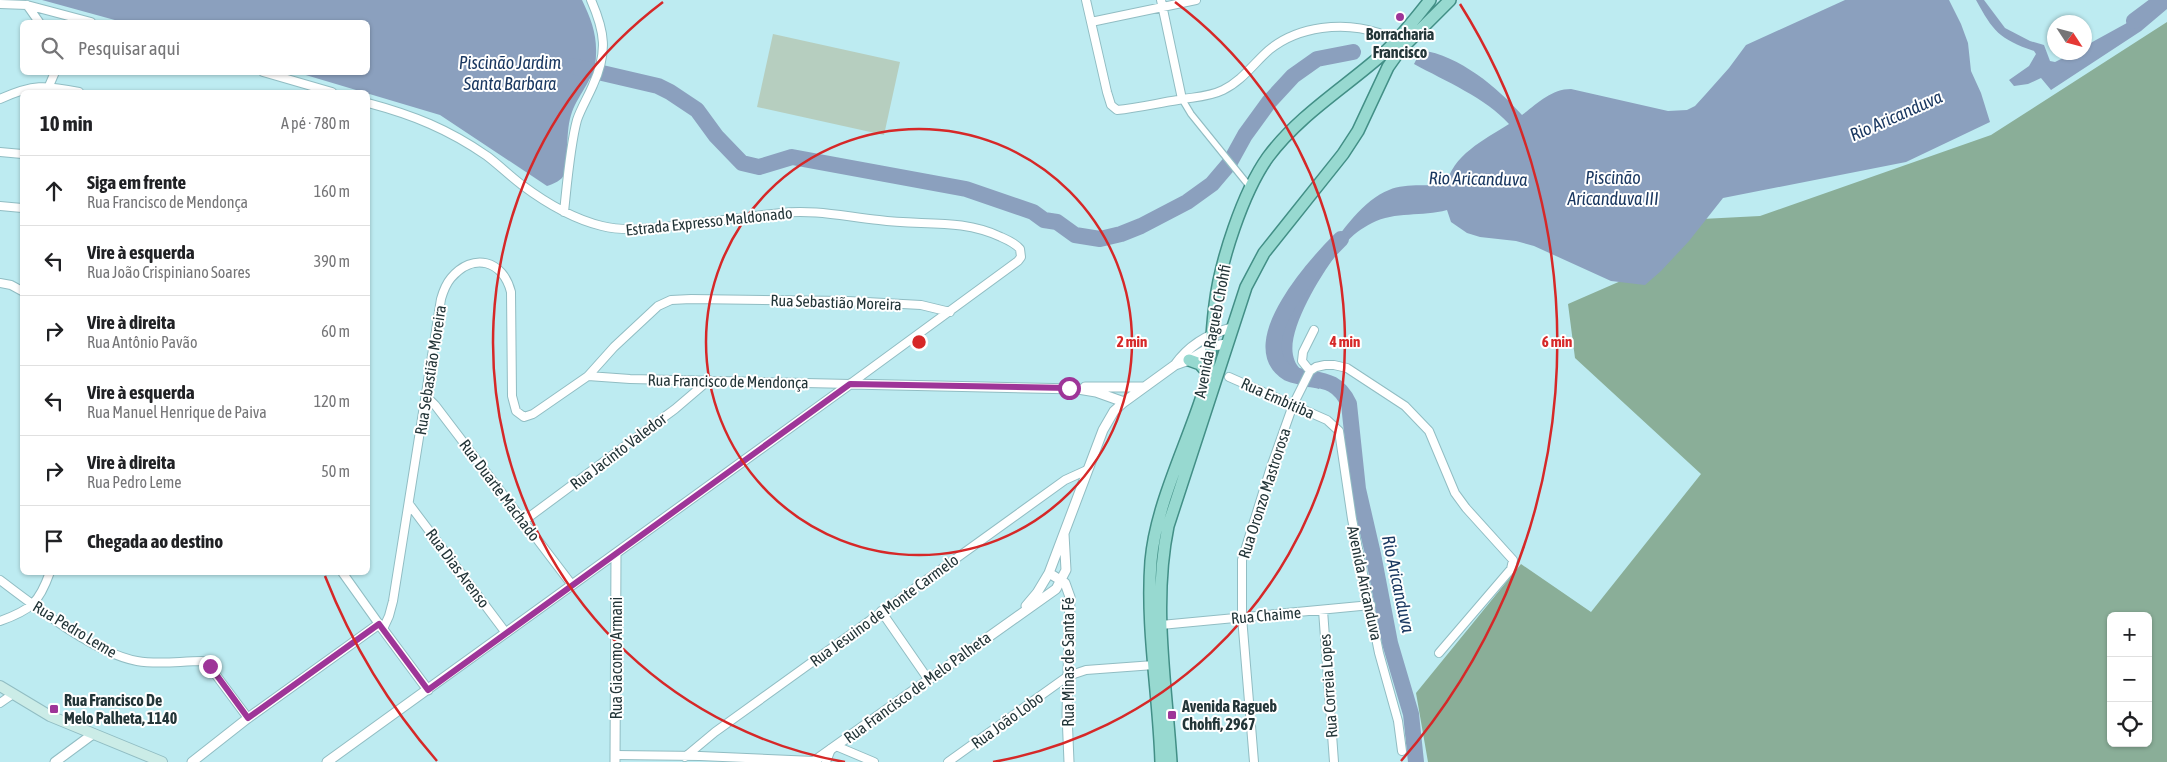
<!DOCTYPE html>
<html lang="pt">
<meta charset="utf-8">
<style>
:root{--surface:#fff;--page:#f2f2f2;--text:#202124;--muted:#757577;--line:#e0e0e0}
body{margin:0;font-family:"Asap Condensed",sans-serif;background:var(--page);color:var(--text)}
.controls{position:absolute;right:15px;bottom:15px;display:grid;overflow:hidden;border-radius:8px;box-shadow:0 1px 4px #0004}
.controls button{width:45px;height:45px;display:grid;place-items:center;padding:0;border:0;border-bottom:1px solid var(--line);background:var(--surface);color:var(--text);font:25px sans-serif}
.compass{position:absolute;left:2047px;top:15px;width:45px;height:45px;border-radius:50%;background:var(--surface);box-shadow:0 1px 4px #0004;rotate:126deg}
.stop{position:absolute;width:15px;height:15px;margin:-11px;border:4px solid #9e3598;border-radius:50%;background:#fff}
.stop.end{background:#9e3598;border-color:#fff;box-shadow:0 1px 5px #0008}
.list{margin:0;padding:0;list-style:none}
h2{display:flex;justify-content:space-between;align-items:center;height:65px;margin:0;padding:0 20px;font-size:21px}
h2 small{font-size:16px;font-weight:400;color:var(--muted)}
.list li{display:grid;grid-template-columns:32px 1fr auto;gap:15px;align-items:center;box-sizing:border-box;height:70px;padding:0 20px;border-top:1px solid var(--line)}
.list b{display:block;font-size:19px;white-space:nowrap}
.list p{margin:0;font-size:16px;white-space:nowrap;color:var(--muted)}
.list em{font-size:16px;font-style:normal;color:var(--muted)}
.icon{flex:none;width:28px;height:28px;fill:none;stroke:currentColor;stroke-width:2;stroke-linecap:round;stroke-linejoin:round}
.map{position:relative;flex:none;width:2167px;height:762px;overflow:hidden}
.search{position:absolute;background:var(--surface);box-shadow:0 1px 4px #0004;left:20px;top:20px;width:350px;height:55px;display:flex;align-items:center;gap:12px;box-sizing:border-box;padding:0 18px;border-radius:8px;color:var(--muted);font-size:19px}
.panel{position:absolute;background:var(--surface);box-shadow:0 1px 4px #0004;left:20px;top:90px;width:350px;height:485px;border-radius:8px}
.map>svg:first-child{display:block}
.green{fill:#b6cebf}
.forest{fill:#8aae98;fill-rule:evenodd}
.water{fill:#8ba0be}
.lines{fill:none;stroke-linecap:round;stroke-linejoin:round}
.river{stroke:#8ba0be;stroke-width:16}
.pedestrian-casing{stroke:#91bdc3;stroke-width:8}
.minor-casing{stroke:#91bdc3;stroke-width:10}
.tertiary-casing{stroke:#91bdc3;stroke-width:11}
.secondary-casing{stroke:#91bdc3;stroke-width:12}
.primary-casing{stroke:#428f86;stroke-width:14}
.pedestrian{stroke:#fff;stroke-width:5.5}
.minor{stroke:#fff;stroke-width:8}
.tertiary{stroke:#fff;stroke-width:9}
.secondary{stroke:#cbece7;stroke-width:10}
.primary{stroke:#97d9d0;stroke-width:11}
.route{stroke:#9e3598;stroke-width:6}
.ring{fill:none;stroke:#d62828;stroke-width:2.5}
.poi-dot{fill:#9e3598;stroke:#fff;stroke-width:2}
.labels{text-anchor:middle;stroke-width:4;stroke-linejoin:round;paint-order:stroke}
.poi-label{font-size:16px;font-weight:bold;fill:#233538;stroke:#fff;text-anchor:start}
.street-label{font-size:16px;fill:#233538;stroke:#fff}
.water-label{font-size:18px;font-style:italic;fill:#1a3861;stroke:#fff}
.centre{fill:#d62828;stroke:#fff;stroke-width:2.5}
.ring-label{font-size:15px;text-anchor:middle;font-weight:bold;fill:#d62828;stroke:#fff;stroke-width:4;stroke-linejoin:round;paint-order:stroke}
</style>
<div class="map">
<svg width="2167" height="762" viewBox="0 0 2167 762">
<rect width="100%" height="100%" fill="#bdebf1"/>
<!-- green -->
<path class="green" d="M773 34 900 62 884 135 757 107Z"/>
<!-- forest -->
<path class="forest" d="M2167 22V762H1428L1416 693 1521 564 1591 612 1701 474 1575 358 1568 304 1623 280 1644 222 1760 216 1991 135ZM2111 616H2148V743H2111Z"/>
<!-- water -->
<path class="water" d="M42 0H582C591 19 597 34 596 55 596 77 579 93 572 112 565 131 569 156 565 173 562 181 553 184 547 186L440 115 299 73 368 72V22H122Z
M1845 0H1949L1961 24 1968 43 1971 71 1981 93 1990 122 1906 162 1723 198 1689 241 1661 271 1645 285 1611 281 1534 246 1516 241 1480 237 1467 233 1451 222 1447 210C1422 217 1395 211 1372 223 1362 228 1352 235 1345 244 1326 265 1287 327 1293 355 1296 371 1309 376 1323 380L1319 389C1312 387 1303 387 1297 384 1284 376 1280 366 1280 352 1278 318 1299 293 1317 267 1334 242 1360 201 1389 190 1406 183 1429 186 1446 186 1452 155 1484 140 1509 124 1486 98 1445 81 1414 64L1421 50C1460 56 1497 87 1522 115 1537 104 1551 89 1571 89L1668 111 1687 110 1695 106 1705 95 1729 68 1746 45Z
M1976 0H1984L2005 28 2030 41 2044 45 2050 61 2055 62 2073 53 2084 52 2085 46 2156 7 2163 0H2167V9L2141 31 2051 90 2041 78 2028 84 2014 86 2009 80 2029 66 2036 54 2034 51C1999 39 1993 31 1976 0Z"/>
<g class="lines">
<!-- river -->
<path class="river" d="M2134 21 2162 0
M572 66 658 86 670 92 697 110 716 136 742 163 759 167 792 157 966 189 1033 212 1044 220 1057 222 1075 235 1100 239 1121 234 1141 226 1187 202 1212 184 1229 164 1245 135 1269 102 1293 76 1317 59 1353 52
M1341 239C1318 262 1242 344 1288 373 1292 375 1298 376 1303 377 1325 381 1338 381 1349 404L1358 489 1373 554 1390 643 1411 714 1416 762"/>
<defs>
<path id="pedestrian" d="M1182 99 1191 114 1250 187"/>
<path id="minor" d="M1086 0 1107 92 1111 105 1117 110C1138 108 1158 103 1178 100 1193 97 1209 97 1223 90 1242 81 1254 63 1269 50 1298 26 1344 21 1379 33
M1161 0 1182 99
M0 4 27 5 91 22
M27 5 39 22
M1091 22 1196 0
M263 72 332 92
M49 86 55 72
M0 99C33 84 45 85 79 92
M368 103C413 115 448 129 487 156 499 165 510 176 522 185 546 203 573 219 602 226 622 231 641 229 662 227 702 224 741 217 781 213 814 209 847 217 879 220 921 226 961 218 1001 237 1008 240 1015 243 1020 249L1021 257 1018 261 850 384 630 379 588 376
M0 152 22 154
M0 206 22 208
M564 212C567 184 570 146 577 120 581 108 588 97 593 85 608 52 605 32 591 0
M0 283 11 285 22 291
M1310 371 1302 361 1303 352 1314 330
M1229 377 1327 420 1339 431 1352 519 1379 653 1398 721 1402 751
M426 396 435 405 572 585
M409 504 506 633
M525 520 675 409 709 380
M342 572 379 624
M0 580C34 606 96 654 137 661 159 665 180 661 202 661L207 663 248 718
M1323 610 1334 762
M881 611 928 679
M0 621C31 610 39 603 50 572
M1161 625 1371 605
M383 629 389 616 393 601 441 299C443 292 446 284 451 278 473 252 503 260 511 292L512 396 516 411 524 417 533 414 588 376 614 347 658 306 671 300 691 299 848 301 921 305 950 312
M0 703 13 694
M836 746 874 762
M615 755 700 756 814 761
M685 757 715 732 1065 480 1087 470
M826 762 831 749
M948 762 1068 676 1086 670 1154 665
M1254 762 1242 617V560L1271 467 1293 405 1310 371 1316 367 1325 365H1334L1347 368 1405 406 1429 431 1455 493 1466 508 1513 560 1511 569 1439 653"/>
<path id="tertiary" d="M1175 365C1189 345 1208 334 1231 328
M1085 387H1144
M1049 573 1065 583 1070 597 1067 714 1069 762
M1026 606 1037 593 1049 573 1103 430 1114 411 1124 402 1175 365 1189 360 1212 346 1227 344
M55 762 93 734
M192 762 248 718 379 624 428 690
M327 762 850 384 1078 389 1096 392 1124 402
M615 762 616 554
M813 762 1056 589 1066 570 1064 534"/>
<path id="secondary" d="M0 686 50 716 162 762"/>
<path id="primary" d="M1189 360 1200 364 1208 373
M1161 762C1159 695 1146 628 1151 561 1156 504 1187 445 1204 390 1212 362 1211 334 1215 305 1220 262 1243 192 1268 157 1300 114 1346 87 1385 52 1402 36 1416 18 1430 0
M1171 762C1166 683 1152 604 1168 526L1246 287 1264 253 1343 154 1358 131 1388 67 1400 50 1450 0"/>
</defs>
<!-- pedestrian casing -->
<use href="#pedestrian" class="pedestrian-casing"/>
<!-- minor casing -->
<use href="#minor" class="minor-casing"/>
<!-- tertiary casing -->
<use href="#tertiary" class="tertiary-casing"/>
<!-- secondary casing -->
<use href="#secondary" class="secondary-casing"/>
<!-- primary casing -->
<use href="#primary" class="primary-casing"/>
<!-- pedestrian -->
<use href="#pedestrian" class="pedestrian"/>
<!-- minor -->
<use href="#minor" class="minor"/>
<!-- tertiary -->
<use href="#tertiary" class="tertiary"/>
<!-- secondary -->
<use href="#secondary" class="secondary"/>
<!-- primary -->
<use href="#primary" class="primary"/>
</g>
<g class="lines">
<!-- route -->
<path class="route" d="M210 666 248 718 379 624 428 690 850 384 1069 388"/>
</g>
<!-- distance rings -->
<g class="ring">
<circle cx="919" cy="342" r="213"/>
<path d="M845 762A426 426 0 0 1 663 2M1175 2A426 426 0 0 1 993 762"/>
<path d="M437 761A638 638 0 0 1 325 576M1460 4A638 638 0 0 1 1401 761"/>
</g>
<!-- markers -->
<g class="poi-dot">
<circle cx="1400" cy="17" r="5"/>
<rect x="49" y="704" width="10" height="10" rx="2.5"/>
<rect x="1167" y="710" width="10" height="10" rx="2.5"/>
</g>
<g class="labels">
<!-- poi labels -->
<g class="poi-label">
<text x="1400" y="40" text-anchor="middle">Borracharia<tspan x="1400" dy="18">Francisco</tspan></text>
<text x="64" y="706">Rua Francisco De<tspan x="64" dy="18">Melo Palheta, 1140</tspan></text>
<text x="1182" y="712">Avenida Ragueb<tspan x="1182" dy="18">Chohfi, 2967</tspan></text>
</g>
<!-- street labels -->
<g class="street-label">
<text transform="translate(709 221) rotate(-6)" y="6">Estrada Expresso Maldonado</text>
<text transform="translate(836 302) rotate(2)" y="6">Rua Sebastião Moreira</text>
<text transform="translate(1212 331) rotate(-79)" y="6">Avenida Ragueb Chohfi</text>
<text transform="translate(430 370) rotate(-81)" y="6">Rua Sebastião Moreira</text>
<text transform="translate(728 381) rotate(1)" y="6">Rua Francisco de Mendonça</text>
<text transform="translate(1278 398) rotate(24)" y="6">Rua Embitiba</text>
<text transform="translate(618 451) rotate(-37)" y="6">Rua Jacinto Valedor</text>
<text transform="translate(500 490) rotate(53)" y="6">Rua Duarte Machado</text>
<text transform="translate(1264 493) rotate(-72)" y="6">Rua Oronzo Mastrorosa</text>
<text transform="translate(458 568) rotate(53)" y="6">Rua Dias Arenso</text>
<text transform="translate(1365 583) rotate(78)" y="6">Avenida Aricanduva</text>
<text transform="translate(884 610) rotate(-36)" y="6">Rua Jesuino de Monte Carmelo</text>
<text transform="translate(1266 615) rotate(-5)" y="6">Rua Chaime</text>
<text transform="translate(75 629) rotate(31)" y="6">Rua Pedro Leme</text>
<text transform="translate(616 658) rotate(-90)" y="6">Rua Giacomo Armani</text>
<text transform="translate(1068 662) rotate(-90)" y="6">Rua Minas de Santa Fé</text>
<text transform="translate(1328 686) rotate(-94)" y="6">Rua Correia Lopes</text>
<text transform="translate(917 687) rotate(-36)" y="6">Rua Francisco de Melo Palheta</text>
<text transform="translate(1007 720) rotate(-36)" y="6">Rua João Lobo</text>
</g>
<!-- water labels -->
<g class="water-label">
<text x="510" y="69">Piscinão Jardim<tspan x="510" dy="21">Santa Barbara</tspan></text>
<text transform="translate(1896 116) rotate(-24)" y="6">Rio Aricanduva</text>
<text x="1613" y="184">Piscinão<tspan x="1613" dy="21">Aricanduva III</tspan></text>
<text transform="translate(1478 179) rotate(1)" y="6">Rio Aricanduva</text>
<text transform="translate(1398 584) rotate(78)" y="6">Rio Aricanduva</text>
</g>
</g>
<circle cx="919" cy="342" r="8" class="centre"/>
<g class="ring-label">
<text x="1132" y="347">2 min</text>
<text x="1345" y="347">4 min</text>
<text x="1557" y="347">6 min</text>
</g>
</svg>
<div class="controls">
<button>+</button>
<button>−</button>
<button><svg class="icon" aria-label="locate" viewBox="0 0 24 24"><circle cx="12" cy="12" r="6"/><path d="M12 2v4M12 18v4M2 12h4M18 12h4"/></svg></button>
</div>
<svg class="compass" viewBox="-18 -18 36 36"><path d="M0-13l5 13h-10z" fill="#e53935"/><path d="M0 13l5-13h-10z" fill="#757577"/></svg>
<div class="stop" style="left:1069px;top:388px"></div>
<div class="stop end" style="left:210px;top:666px"></div>
<div class="search"><svg class="icon" aria-label="search" viewBox="0 0 24 24"><circle cx="10" cy="10" r="6"/><path d="M15 15l6 6"/></svg>Pesquisar aqui</div>
<section class="panel">
<h2>10 min<small>A pé · 780 m</small></h2>
<ul class="list">
<li><svg class="icon" aria-label="ahead" viewBox="0 0 24 24"><path d="M12 20V5M6 11l6-6 6 6"/></svg><div><b>Siga em frente</b><p>Rua Francisco de Mendonça</p></div><em>160 m</em></li>
<li><svg class="icon" aria-label="left" viewBox="0 0 24 24"><path d="M17 20v-9H6M10 6l-5 5 5 5"/></svg><div><b>Vire à esquerda</b><p>Rua João Crispiniano Soares</p></div><em>390 m</em></li>
<li><svg class="icon" aria-label="right" viewBox="0 0 24 24"><path d="M7 20v-9h11M14 6l5 5-5 5"/></svg><div><b>Vire à direita</b><p>Rua Antônio Pavão</p></div><em>60 m</em></li>
<li><svg class="icon" aria-label="left" viewBox="0 0 24 24"><path d="M17 20v-9H6M10 6l-5 5 5 5"/></svg><div><b>Vire à esquerda</b><p>Rua Manuel Henrique de Paiva</p></div><em>120 m</em></li>
<li><svg class="icon" aria-label="right" viewBox="0 0 24 24"><path d="M7 20v-9h11M14 6l5 5-5 5"/></svg><div><b>Vire à direita</b><p>Rua Pedro Leme</p></div><em>50 m</em></li>
<li><svg class="icon" aria-label="arrive" viewBox="0 0 24 24"><path d="M6 21V4h12l-3 4 3 4H6"/></svg><div><b>Chegada ao destino</b></div></li>
</ul>
</section>
</div>
